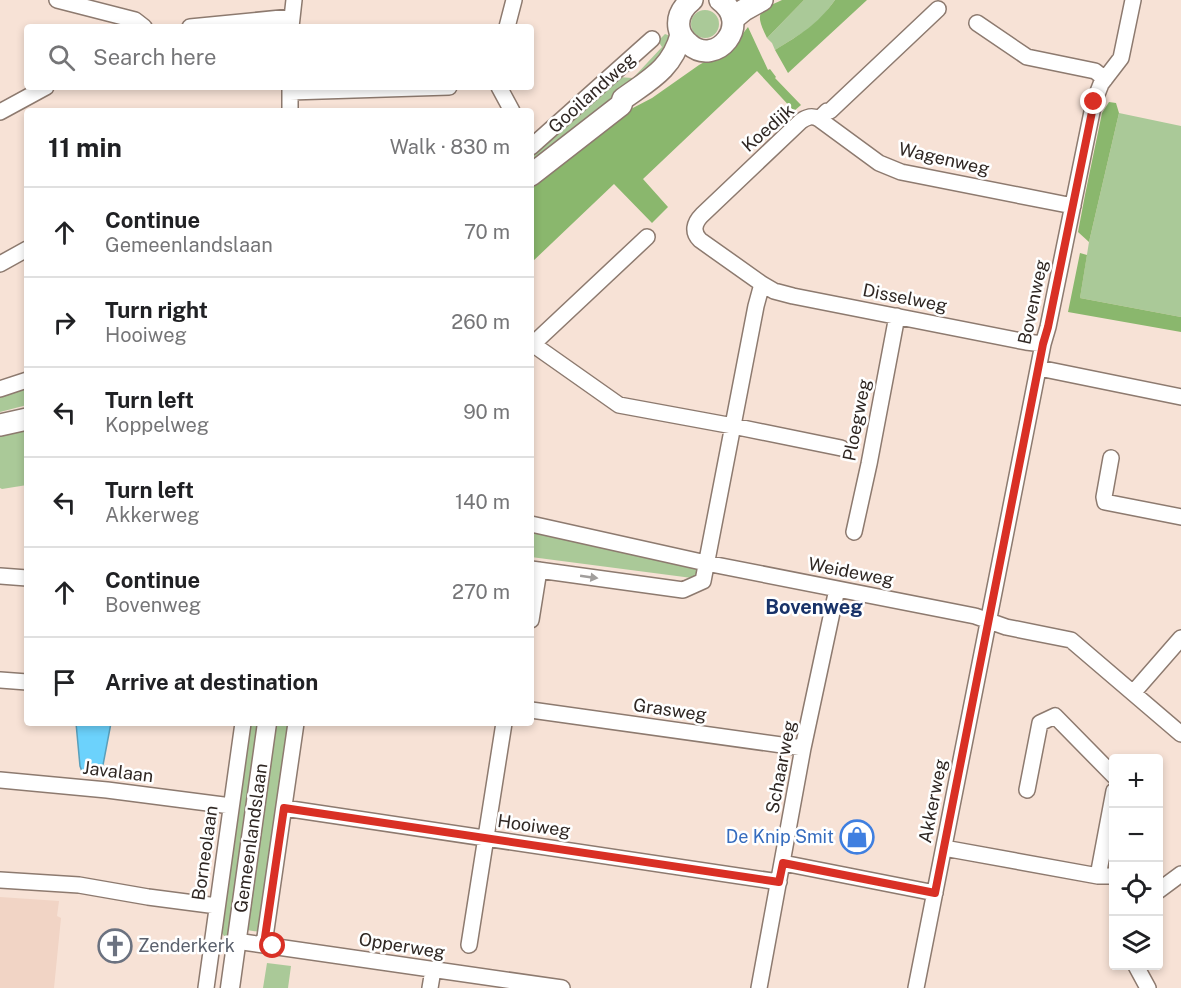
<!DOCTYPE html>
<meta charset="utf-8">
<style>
:root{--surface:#fff;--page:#f2f2f2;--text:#202124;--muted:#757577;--line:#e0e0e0}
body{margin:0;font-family:"Public Sans",sans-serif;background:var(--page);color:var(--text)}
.controls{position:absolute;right:18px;bottom:18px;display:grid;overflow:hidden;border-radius:6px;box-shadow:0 3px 9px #0003}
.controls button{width:54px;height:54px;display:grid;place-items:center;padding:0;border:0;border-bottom:2px solid var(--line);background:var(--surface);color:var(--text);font:30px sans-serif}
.stop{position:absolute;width:18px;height:18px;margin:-14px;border:4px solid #d93025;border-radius:50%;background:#fff}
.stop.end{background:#d93025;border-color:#fff;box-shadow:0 2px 6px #0008}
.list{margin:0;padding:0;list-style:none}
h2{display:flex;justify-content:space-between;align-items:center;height:78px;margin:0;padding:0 24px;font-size:26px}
h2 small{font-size:20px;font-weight:400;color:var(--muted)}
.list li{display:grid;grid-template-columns:39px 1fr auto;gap:18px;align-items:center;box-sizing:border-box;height:90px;padding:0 24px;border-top:2px solid var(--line)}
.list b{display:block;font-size:22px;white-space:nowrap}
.list p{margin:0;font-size:20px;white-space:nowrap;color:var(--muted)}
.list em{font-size:20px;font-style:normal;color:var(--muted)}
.icon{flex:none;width:33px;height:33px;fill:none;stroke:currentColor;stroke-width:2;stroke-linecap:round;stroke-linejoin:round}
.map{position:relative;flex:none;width:1181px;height:988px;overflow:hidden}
.search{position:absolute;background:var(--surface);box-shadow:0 3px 9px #0003;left:24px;top:24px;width:510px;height:66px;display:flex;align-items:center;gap:15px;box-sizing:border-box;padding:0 21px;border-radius:6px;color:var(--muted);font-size:22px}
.panel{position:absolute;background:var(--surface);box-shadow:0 3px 9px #0003;left:24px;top:108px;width:510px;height:618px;border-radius:6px}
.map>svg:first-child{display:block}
.built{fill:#f1d4c5}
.green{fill:#aac998}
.forest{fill:#8ab76d}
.water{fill:#6cd2fc;stroke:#5a9fbb;stroke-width:1.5}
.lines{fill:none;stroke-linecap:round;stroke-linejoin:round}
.minor-casing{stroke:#8d7a6f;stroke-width:18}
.tertiary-casing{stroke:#8d7a6f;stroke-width:21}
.secondary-casing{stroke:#8d7a6f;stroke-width:24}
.minor{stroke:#fff;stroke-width:15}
.tertiary{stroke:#fff;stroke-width:18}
.secondary{stroke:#fff;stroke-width:21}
.oneway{fill:#a19e9c}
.route{stroke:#d93025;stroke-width:8}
.labels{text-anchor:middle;stroke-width:5;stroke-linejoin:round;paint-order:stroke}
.street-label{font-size:18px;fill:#2f2723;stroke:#fff}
.shop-label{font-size:18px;fill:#366cbe;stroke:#fff;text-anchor:end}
.worship-label{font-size:18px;fill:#5b616d;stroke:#fff;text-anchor:start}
.neighbourhood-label{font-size:20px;font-weight:bold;fill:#183268;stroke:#fff}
</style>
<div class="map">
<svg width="1181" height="988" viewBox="0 0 1181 988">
<rect width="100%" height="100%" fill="#f7e2d6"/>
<!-- built -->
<path class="built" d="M0 897 59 901 57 916 61 918 54 988H0Z"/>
<!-- green -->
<path class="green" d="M804 0H835L823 16 807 30 775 50 772 43 767 38Z
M691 24a14 14 0 1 1 28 0a14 14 0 1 1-28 0Z
M665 34 673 37 671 52 531 164V150L618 77 633 78 662 47 658 41Z
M1119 113 1181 126V317L1080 298 1089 242Z
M27 386V405L0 412V396Z
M27 428V485L2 489 0 488V434Z
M531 528 698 567 697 575 692 578 531 557Z
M247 723H261L231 937 224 936 219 929Z
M276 723H290L260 932 247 930 272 737Z
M267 963 291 966 288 988H263Z"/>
<!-- forest -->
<path class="forest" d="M782 0H804L767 38C755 13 757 11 782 0Z
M835 0H867L788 73 775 50C801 34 817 25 835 0Z
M748 27 768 70 770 69 776 77 775 78 801 105 794 111 757 71 643 179 668 207 652 223 614 184 531 263V183L629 110 652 98 699 65 734 45Z
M1109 102 1116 103 1119 113 1089 242 1078 232 1085 195 1102 113Z
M1080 253 1087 255 1080 298 1181 317V332L1068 312Z"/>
<!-- water -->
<path class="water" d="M76 723H111L103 765 97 776 83 774 80 766Z"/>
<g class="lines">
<defs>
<path id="minor" d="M57 0 135 20 144 27
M938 9 830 111H827L819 119C812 115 807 117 801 121L702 215C694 223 692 232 700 240L762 284 774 291 793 296 1026 342 1043 344
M977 23 1027 57 1095 71 1105 79
M190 27 291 17
M291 27 294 0
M507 27 514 0
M499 87 512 111
M290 92 449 87
M290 111V87
M0 112 46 87
M819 119 879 163 901 172 1073 206
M531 147 652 39
M0 264 27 249
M531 343 619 405 733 426 841 448
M533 344 647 237
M1039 368 1181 397
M0 389 27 380
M1111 458 1104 497 1105 502 1181 517
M531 524 706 563 975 616 1006 627 1071 640 1181 734
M854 532 869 464 897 316
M531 569 683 590 703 581 756 306 762 284
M0 576 27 578
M531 620 539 570
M0 680 27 682
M1133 693 1181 638
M531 710 803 748
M0 780 107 790 231 806
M1027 790 1040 723 1055 716 1114 776
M284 808 779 882
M944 848 1098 876H1114
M783 863 935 893
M1098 876 1114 791
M0 880 79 885 148 897 217 906
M1158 891 1181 874
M236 941 562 988
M264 944 296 723
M469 945 504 723
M1136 966 1148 988
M206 988 243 723
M430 988 433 970
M759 988 803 748 837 589
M916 988 1043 344 1048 327 1094 102 1101 84 1121 58 1133 0"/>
<path id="tertiary" d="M230 988 267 723"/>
<path id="secondary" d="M692 0C683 7 677 16 679 28 680 35 684 40 689 44 716 68 753 24 720 0
M733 19 744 10 762 0
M531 175 621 105 623 99C649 80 672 69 681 35
M0 425 27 419"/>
</defs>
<!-- minor casing -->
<use href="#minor" class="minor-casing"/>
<!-- tertiary casing -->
<use href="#tertiary" class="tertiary-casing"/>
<!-- secondary casing -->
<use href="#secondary" class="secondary-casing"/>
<!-- minor -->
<use href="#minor" class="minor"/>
<!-- tertiary -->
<use href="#tertiary" class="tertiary"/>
<!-- secondary -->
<use href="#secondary" class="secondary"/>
</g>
<!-- one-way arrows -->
<defs><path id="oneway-solid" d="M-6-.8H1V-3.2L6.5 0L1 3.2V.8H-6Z" transform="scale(1.5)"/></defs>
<use class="oneway" href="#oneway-solid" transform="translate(589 577) rotate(8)"/>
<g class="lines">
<!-- route -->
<path class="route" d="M273 946 264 944 284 808 779 882 783 863 935 893 1043 344 1048 327 1094 102"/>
</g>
<!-- icons -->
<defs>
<symbol id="shop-ring" viewBox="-11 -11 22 22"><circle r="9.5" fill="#fff" stroke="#3f7fe0" stroke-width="1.5"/><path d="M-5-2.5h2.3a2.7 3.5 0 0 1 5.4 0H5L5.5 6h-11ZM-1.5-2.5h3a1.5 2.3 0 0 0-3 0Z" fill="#3f7fe0"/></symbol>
<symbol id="church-ring" viewBox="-11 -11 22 22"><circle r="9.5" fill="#fff" stroke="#6b7280" stroke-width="1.5"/><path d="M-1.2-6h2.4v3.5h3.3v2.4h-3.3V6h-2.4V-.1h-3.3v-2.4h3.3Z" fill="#6b7280"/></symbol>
</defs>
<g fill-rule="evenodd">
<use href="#shop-ring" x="838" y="818" width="38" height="38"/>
<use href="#church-ring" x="96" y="927" width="38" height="38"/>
</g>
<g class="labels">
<!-- street labels -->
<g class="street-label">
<text transform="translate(592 93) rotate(-42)" y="6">Gooilandweg</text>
<text transform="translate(768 128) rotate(-41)" y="6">Koedijk</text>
<text transform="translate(944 159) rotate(13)" y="6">Wagenweg</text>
<text transform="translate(905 298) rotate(11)" y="6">Disselweg</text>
<text transform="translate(1033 302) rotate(-78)" y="6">Bovenweg</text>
<text transform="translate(857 420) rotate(-79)" y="6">Ploegweg</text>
<text transform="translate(851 572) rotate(11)" y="6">Weideweg</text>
<text transform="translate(670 710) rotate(8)" y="6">Grasweg</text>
<text transform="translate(781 767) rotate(-79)" y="6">Schaarweg</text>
<text transform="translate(118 772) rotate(7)" y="6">Javalaan</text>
<text transform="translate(933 801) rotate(-79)" y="6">Akkerweg</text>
<text transform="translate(534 826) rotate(8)" y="6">Hooiweg</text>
<text transform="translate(251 838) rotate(-82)" y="6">Gemeenlandslaan</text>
<text transform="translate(205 853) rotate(-82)" y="6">Borneolaan</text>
<text transform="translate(402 946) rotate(9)" y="6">Opperweg</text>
</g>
<!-- shop labels -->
<g class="shop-label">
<text x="834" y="843">De Knip Smit</text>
</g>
<!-- worship labels -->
<g class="worship-label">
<text x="138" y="952">Zenderkerk</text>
</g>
<!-- neighbourhood labels -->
<g class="neighbourhood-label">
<text x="814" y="614">Bovenweg</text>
</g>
</g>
</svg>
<div class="controls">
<button>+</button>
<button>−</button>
<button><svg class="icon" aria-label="locate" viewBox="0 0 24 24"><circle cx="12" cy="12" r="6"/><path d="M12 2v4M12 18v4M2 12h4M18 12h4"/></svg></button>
<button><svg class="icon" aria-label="layers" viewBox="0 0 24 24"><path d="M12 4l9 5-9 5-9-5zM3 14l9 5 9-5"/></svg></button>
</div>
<div class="stop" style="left:273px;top:946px"></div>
<div class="stop end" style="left:1094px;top:102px"></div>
<div class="search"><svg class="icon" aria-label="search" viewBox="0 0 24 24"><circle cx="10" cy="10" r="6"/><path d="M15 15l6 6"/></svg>Search here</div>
<section class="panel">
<h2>11 min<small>Walk · 830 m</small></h2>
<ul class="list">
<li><svg class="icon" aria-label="ahead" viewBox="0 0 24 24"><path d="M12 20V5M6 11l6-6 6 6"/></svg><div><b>Continue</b><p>Gemeenlandslaan</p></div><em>70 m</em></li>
<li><svg class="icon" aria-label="right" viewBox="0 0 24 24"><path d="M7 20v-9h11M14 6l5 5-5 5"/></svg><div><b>Turn right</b><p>Hooiweg</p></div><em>260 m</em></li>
<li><svg class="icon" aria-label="left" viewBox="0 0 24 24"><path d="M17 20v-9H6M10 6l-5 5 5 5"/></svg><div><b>Turn left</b><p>Koppelweg</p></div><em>90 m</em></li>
<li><svg class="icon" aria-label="left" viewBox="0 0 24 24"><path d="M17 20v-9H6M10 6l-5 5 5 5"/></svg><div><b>Turn left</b><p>Akkerweg</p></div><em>140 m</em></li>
<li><svg class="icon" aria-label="ahead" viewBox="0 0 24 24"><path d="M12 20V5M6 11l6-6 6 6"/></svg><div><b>Continue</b><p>Bovenweg</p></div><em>270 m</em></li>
<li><svg class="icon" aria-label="arrive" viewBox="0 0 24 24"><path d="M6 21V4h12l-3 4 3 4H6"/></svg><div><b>Arrive at destination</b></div></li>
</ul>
</section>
</div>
